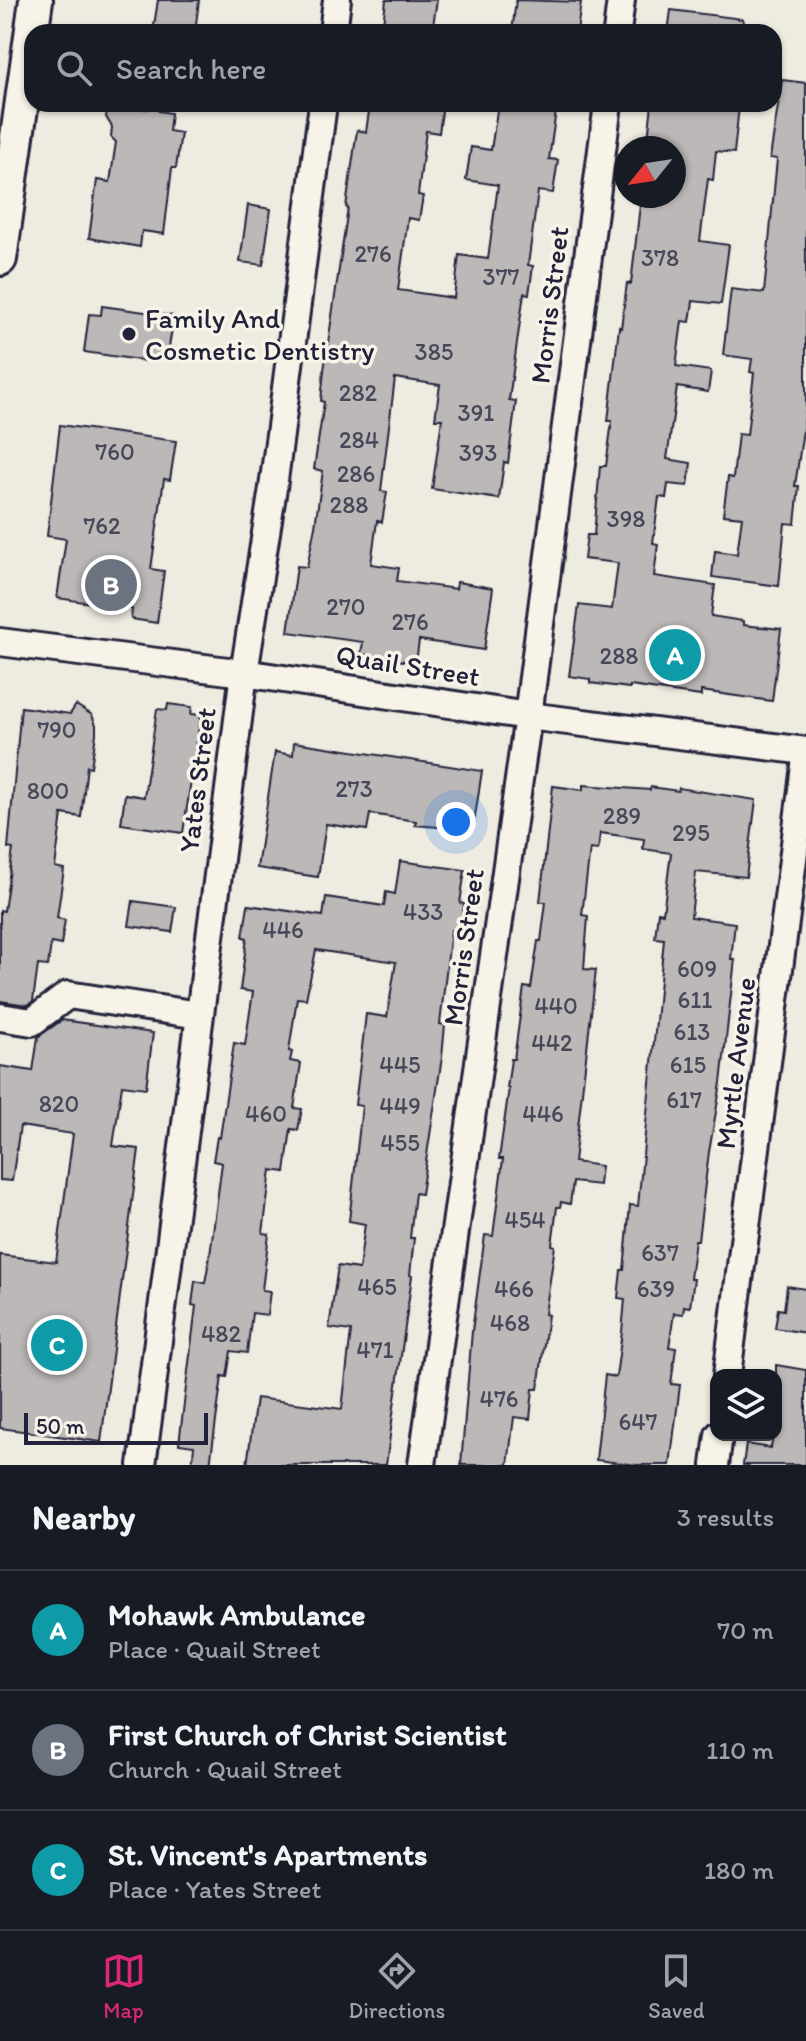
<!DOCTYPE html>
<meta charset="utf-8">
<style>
:root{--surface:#171b24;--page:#20242c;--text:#f1f3f6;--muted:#9ea1a6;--line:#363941;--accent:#db2777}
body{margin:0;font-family:Itim,sans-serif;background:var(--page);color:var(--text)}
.controls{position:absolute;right:24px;bottom:24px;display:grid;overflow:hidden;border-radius:16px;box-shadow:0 2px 6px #0004}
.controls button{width:72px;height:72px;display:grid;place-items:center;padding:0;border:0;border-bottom:2px solid var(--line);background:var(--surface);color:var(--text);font:40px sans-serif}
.compass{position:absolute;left:614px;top:136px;width:72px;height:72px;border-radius:50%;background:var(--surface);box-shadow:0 2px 6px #0004;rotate:240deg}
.scale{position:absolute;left:24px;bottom:20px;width:184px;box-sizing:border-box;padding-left:8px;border:4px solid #22223b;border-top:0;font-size:22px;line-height:28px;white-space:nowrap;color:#22223b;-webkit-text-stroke:6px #f7f3e8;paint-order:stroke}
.you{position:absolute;left:456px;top:822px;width:28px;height:28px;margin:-20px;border:6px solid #fff;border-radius:50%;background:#1a73e8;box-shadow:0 0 0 12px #1a73e833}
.badge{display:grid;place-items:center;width:52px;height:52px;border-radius:50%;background:var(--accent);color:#fff;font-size:26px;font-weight:700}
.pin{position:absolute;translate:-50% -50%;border:4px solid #fff;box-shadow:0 2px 8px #0006}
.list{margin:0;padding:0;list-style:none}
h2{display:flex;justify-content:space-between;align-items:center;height:104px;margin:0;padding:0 32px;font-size:34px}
h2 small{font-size:26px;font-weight:400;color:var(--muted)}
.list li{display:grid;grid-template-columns:52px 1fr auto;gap:24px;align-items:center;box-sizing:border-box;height:120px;padding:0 32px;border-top:2px solid var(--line)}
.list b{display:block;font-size:30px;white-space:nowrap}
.list p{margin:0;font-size:26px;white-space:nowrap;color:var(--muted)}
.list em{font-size:26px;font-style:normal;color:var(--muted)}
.icon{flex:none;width:44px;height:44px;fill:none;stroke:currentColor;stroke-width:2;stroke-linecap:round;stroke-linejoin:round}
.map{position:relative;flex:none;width:806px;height:1465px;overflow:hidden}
.search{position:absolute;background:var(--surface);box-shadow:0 2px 6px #0004;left:24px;right:24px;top:24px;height:88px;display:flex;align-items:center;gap:20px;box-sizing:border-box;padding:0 28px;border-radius:24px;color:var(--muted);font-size:30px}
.sheet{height:464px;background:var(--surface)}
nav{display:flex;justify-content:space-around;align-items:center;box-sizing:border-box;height:112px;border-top:2px solid var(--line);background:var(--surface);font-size:22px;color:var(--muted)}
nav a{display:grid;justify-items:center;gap:4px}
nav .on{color:var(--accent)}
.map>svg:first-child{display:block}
.building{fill:#bbb8b7;stroke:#22223b;stroke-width:2}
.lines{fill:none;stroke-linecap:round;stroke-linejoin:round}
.minor-casing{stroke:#22223b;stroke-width:32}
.major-casing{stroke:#22223b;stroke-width:38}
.minor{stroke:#f7f3e8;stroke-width:26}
.major{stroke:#f7f3e8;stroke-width:32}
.poi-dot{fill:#22223b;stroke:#f7f3e8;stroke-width:3}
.labels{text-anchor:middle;stroke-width:7;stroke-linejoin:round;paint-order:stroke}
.number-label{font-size:24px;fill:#48485a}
.street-label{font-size:28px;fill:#22223b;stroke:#f7f3e8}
.poi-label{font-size:28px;fill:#22223b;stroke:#f7f3e8;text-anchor:start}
</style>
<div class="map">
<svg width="806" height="1465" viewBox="0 0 806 1465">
<rect width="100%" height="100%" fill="#eeebe1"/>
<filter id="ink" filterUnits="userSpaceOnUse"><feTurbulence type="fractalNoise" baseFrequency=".0125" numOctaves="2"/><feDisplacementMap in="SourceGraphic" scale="16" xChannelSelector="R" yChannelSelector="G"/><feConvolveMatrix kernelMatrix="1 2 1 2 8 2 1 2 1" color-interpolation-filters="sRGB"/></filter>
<g filter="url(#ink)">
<!-- building -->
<path class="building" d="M158 0H199L195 32H153Z
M386 0H437L432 32H382Z
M516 0 581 2 577 32H512Z
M671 10 743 19 742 32H668Z
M782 80 806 83V409L795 486H799L795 524 785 523 779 586 712 577 715 551 737 554 742 517 723 515 728 477 733 478 738 434 747 435 754 373 750 372 752 359 723 355 731 289 764 293 777 159 770 158Z
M108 104H129L131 107 148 109 154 106 159 111 171 113 169 131 181 133 176 168H172L164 234 142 231 140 247 89 238 97 180 110 182 116 142 111 137 112 127 106 117Z
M370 104H443L439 133 426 131 418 195 423 196 419 220 408 218 398 290 454 298 459 255 488 259 498 185 466 180 471 147 491 150 498 104H557L549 159 558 160 553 193 538 191 528 265 533 266 529 294 524 293 509 400 516 401 508 463 504 462 499 499 432 489 442 419H435L440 385 395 378 381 491 387 492 382 522 377 521 371 564 399 568 397 581 456 589 457 582 493 588 484 650 419 640 416 663 361 654 363 642 288 632 297 566 307 567 315 526 323 471 314 469 324 402 321 401 324 370 348 208 346 207 357 130 366 132Z
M652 104 739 106 734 153 716 151 713 180 708 179 700 241 729 245 721 304 693 301 690 322 682 321 676 366 711 371 708 392 677 387 667 459 691 463 688 486 668 484 666 498 659 497 653 543 658 544 654 576 715 585 711 616 743 621V625L781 629 772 701 701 691V696L630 686V688L590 683V679L569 676 579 605 612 609 618 563 584 559 587 535H594L600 466H606L612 421H608L619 327 621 328 627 283 631 284 641 196H674V148H647Z
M248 205 271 209 263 265 240 262Z
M102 306 174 316 167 359 154 357 153 362 84 352 89 314 101 315Z
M60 425 176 441 170 480 164 479 151 569 164 571 157 623 131 619 132 609 57 598 66 539 47 536Z
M168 704 192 707 191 714 201 715 183 833 121 824 125 794 144 797 157 709 167 710Z
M76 705 92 715 96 725V734L91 767 87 766 81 817 62 814 55 867 64 869 57 918 65 920 61 945 51 943 48 966 38 965 33 1001 28 1005 0 1001V910L4 911 13 849 8 848 21 707 70 714Z
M294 742 482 771 473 830 415 825 416 821 370 814 367 830 326 824 318 877 257 868 275 752 293 755Z
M583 785 650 790 651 787 678 791 679 788 756 800 746 877 696 872 691 917 735 923 731 959H735L721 1083 709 1152 698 1240H695L690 1279H694L690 1307 684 1306 683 1314 674 1313 669 1347 676 1348 671 1384 680 1385 670 1465H637L596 1460 605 1375 616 1377 622 1332 625 1299 618 1298 621 1270H624L630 1205 638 1206 664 939 655 938 658 912 663 913 671 853 643 849 644 839 600 833 598 850 590 849 582 915 588 916 584 969 596 970 574 1162 601 1166 599 1185 573 1182 570 1204 561 1202 560 1207H557L552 1245 555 1246 545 1314 548 1315 538 1389H533L530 1419 514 1417 508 1465H461L472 1331 485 1235 493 1236 503 1159H499L509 1088H507L511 1059H514L524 987 531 988 538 941H541L546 902H540L553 786 583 790Z
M400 861 465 870 460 903 464 904 461 931 451 930 440 1024 445 1025 442 1057 421 1194 415 1193 410 1238H414L410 1275 412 1276 386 1465H247L256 1398 342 1409 351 1331 329 1328 338 1266 359 1269 365 1224 349 1221 362 1106 355 1105 360 1064 366 1014 387 1017 396 962 316 950 306 999 297 998 289 1051 292 1052 290 1061 301 1063 294 1108 302 1109 298 1130 291 1129 285 1172 271 1170 263 1233 269 1234 262 1290 270 1291 267 1315 252 1313 247 1353 231 1351 227 1377 222 1376 210 1465H192L194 1446 179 1444 196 1306 192 1305 195 1281 205 1283 210 1255 222 1163 213 1161 217 1137 220 1138 234 1043 245 1045 253 992 240 990 247 938 243 937 248 905 323 916 326 897 384 906 386 892 395 894Z
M133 901 176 907 172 932 129 926Z
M62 1020 153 1033 146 1088 122 1085 113 1146 139 1149 101 1442 0 1428V1255L56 1262 73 1134 20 1126 12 1181 0 1180V1066L33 1071 38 1037Z
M787 1286 806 1289V1333L775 1328 778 1309 784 1310Z
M776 1365 806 1370V1465H743L746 1444 771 1448 773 1435H776Z"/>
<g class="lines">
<defs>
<path id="minor" d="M333 32 337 0
M617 32 621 0
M0 642 244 673 528 716 806 751
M0 1017 32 1022 68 995 199 1015
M727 1375 806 758
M142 1465 244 673 273 488 323 104
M422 1465 528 716 608 104
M715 1465 719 1435"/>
<path id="major" d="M0 259 36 0"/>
</defs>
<!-- minor casing -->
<use href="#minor" class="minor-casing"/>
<!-- major casing -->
<use href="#major" class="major-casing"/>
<!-- minor -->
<use href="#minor" class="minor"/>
<!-- major -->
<use href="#major" class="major"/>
</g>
</g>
<!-- markers -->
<circle class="poi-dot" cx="129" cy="334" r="8"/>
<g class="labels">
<!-- number labels -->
<g class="number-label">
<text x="373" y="262">276</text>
<text x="660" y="266">378</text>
<text x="501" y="285">377</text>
<text x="434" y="360">385</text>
<text x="358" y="401">282</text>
<text x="476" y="421">391</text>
<text x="359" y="448">284</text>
<text x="115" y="460">760</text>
<text x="478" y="461">393</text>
<text x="356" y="482">286</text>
<text x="349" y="513">288</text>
<text x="626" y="527">398</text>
<text x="102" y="534">762</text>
<text x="346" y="615">270</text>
<text x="410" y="630">276</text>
<text x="619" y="664">288</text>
<text x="57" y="738">790</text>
<text x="354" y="797">273</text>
<text x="48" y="799">800</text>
<text x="622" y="824">289</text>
<text x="691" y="841">295</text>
<text x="423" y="920">433</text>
<text x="283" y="938">446</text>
<text x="697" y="977">609</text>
<text x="695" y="1008">611</text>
<text x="556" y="1014">440</text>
<text x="692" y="1040">613</text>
<text x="552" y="1051">442</text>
<text x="400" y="1073">445</text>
<text x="688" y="1073">615</text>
<text x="684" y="1108">617</text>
<text x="59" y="1112">820</text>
<text x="400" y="1114">449</text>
<text x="266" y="1122">460</text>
<text x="543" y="1122">446</text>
<text x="400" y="1151">455</text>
<text x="525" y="1228">454</text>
<text x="660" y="1261">637</text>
<text x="377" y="1295">465</text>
<text x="514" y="1297">466</text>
<text x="656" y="1297">639</text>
<text x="510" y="1331">468</text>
<text x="221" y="1342">482</text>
<text x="375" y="1358">471</text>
<text x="499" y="1407">476</text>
<text x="638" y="1430">647</text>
</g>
<!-- street labels -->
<g class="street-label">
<text transform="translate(549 305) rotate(-83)" y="10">Morris Street</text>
<text transform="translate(408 665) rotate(9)" y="10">Quail Street</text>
<text transform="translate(197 780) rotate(-83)" y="10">Yates Street</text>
<text transform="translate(463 947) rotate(-82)" y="10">Morris Street</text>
<text transform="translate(735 1063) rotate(-83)" y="10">Myrtle Avenue</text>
</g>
<!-- poi labels -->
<g class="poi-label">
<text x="145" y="328">Family And<tspan x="145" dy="32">Cosmetic Dentistry</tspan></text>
</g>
</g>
</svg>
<div class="controls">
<button><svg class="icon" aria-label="layers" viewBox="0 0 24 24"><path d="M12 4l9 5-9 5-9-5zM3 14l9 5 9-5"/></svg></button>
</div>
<svg class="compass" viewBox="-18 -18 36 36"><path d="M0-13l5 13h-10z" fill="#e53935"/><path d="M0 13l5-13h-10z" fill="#9ea1a6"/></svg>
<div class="scale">50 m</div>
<div class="you"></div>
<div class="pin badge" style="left:675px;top:655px;background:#0f9aa8">A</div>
<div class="pin badge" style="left:111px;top:585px;background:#6b7280">B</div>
<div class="pin badge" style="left:57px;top:1345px;background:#0f9aa8">C</div>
<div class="search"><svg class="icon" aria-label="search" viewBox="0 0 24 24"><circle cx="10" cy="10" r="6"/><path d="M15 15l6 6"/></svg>Search here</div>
</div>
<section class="sheet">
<h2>Nearby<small>3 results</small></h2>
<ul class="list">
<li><span class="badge" style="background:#0f9aa8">A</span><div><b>Mohawk Ambulance</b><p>Place · Quail Street</p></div><em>70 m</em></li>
<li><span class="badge" style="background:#6b7280">B</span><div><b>First Church of Christ Scientist</b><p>Church · Quail Street</p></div><em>110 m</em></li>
<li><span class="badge" style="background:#0f9aa8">C</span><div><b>St. Vincent's Apartments</b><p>Place · Yates Street</p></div><em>180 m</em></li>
</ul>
</section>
<nav>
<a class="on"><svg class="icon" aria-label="map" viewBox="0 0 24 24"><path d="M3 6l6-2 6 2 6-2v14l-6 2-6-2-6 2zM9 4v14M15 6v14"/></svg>Map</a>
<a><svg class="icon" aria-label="directions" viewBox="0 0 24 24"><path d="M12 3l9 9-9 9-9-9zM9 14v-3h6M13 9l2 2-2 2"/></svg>Directions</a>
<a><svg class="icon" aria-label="saved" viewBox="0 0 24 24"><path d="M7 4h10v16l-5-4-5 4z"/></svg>Saved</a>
</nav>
